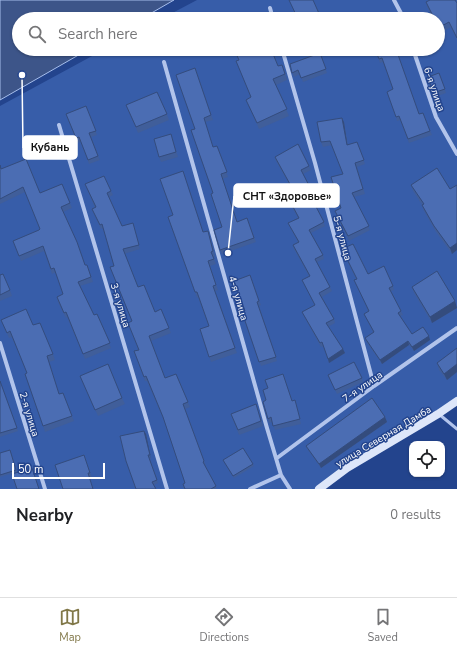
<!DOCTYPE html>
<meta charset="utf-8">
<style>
:root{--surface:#fff;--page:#f2f2f2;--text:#202124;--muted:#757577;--line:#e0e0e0;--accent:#807748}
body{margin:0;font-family:"Nunito Sans",sans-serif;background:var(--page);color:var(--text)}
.controls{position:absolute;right:12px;bottom:12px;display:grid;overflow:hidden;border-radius:8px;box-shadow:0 1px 3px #0004}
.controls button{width:36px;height:36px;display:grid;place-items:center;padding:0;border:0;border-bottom:1px solid var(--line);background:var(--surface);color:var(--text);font:20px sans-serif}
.scale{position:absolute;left:12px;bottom:10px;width:93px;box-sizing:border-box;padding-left:4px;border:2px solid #fff;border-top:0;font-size:11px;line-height:14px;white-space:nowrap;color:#fff;-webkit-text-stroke:3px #23448d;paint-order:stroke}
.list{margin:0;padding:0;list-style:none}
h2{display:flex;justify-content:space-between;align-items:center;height:52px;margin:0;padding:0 16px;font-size:17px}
h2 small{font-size:13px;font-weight:400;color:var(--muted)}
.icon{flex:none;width:22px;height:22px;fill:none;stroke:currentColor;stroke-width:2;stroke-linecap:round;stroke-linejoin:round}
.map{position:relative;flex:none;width:457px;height:489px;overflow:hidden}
.search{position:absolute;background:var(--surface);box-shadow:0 1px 3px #0004;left:12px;right:12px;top:12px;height:44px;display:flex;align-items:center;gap:10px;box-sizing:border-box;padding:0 14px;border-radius:22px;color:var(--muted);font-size:15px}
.sheet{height:108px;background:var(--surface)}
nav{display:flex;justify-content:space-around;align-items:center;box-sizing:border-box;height:56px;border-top:1px solid var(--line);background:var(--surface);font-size:11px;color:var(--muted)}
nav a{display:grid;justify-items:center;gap:2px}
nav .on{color:var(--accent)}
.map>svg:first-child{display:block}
.green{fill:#375da9}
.water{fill:#3d5589;stroke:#a6beec}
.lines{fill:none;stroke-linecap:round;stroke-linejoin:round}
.lane{stroke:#b2c4eb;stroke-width:3}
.street{stroke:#b2c4eb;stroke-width:4}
.secondary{stroke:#dde6f9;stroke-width:8}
.wall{fill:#405e9a}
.shaded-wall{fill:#344c7d}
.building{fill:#4b6db3;stroke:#344c7d}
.labels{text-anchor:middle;stroke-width:3;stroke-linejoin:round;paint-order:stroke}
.street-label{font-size:10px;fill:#fff;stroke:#23448d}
.leader{fill:none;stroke:#fff;stroke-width:1.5}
.callout-dot{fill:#fff;stroke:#23448d;stroke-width:1.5}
.callout{fill:#fff;stroke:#fff;stroke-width:1.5}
.callout-label{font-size:11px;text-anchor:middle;font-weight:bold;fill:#111}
</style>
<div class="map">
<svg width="457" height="489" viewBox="0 0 457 489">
<rect width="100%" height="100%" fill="#23448d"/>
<!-- green -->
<path class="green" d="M197 0H457V401L319 489H0V106L105 49H438V19H161Z"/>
<!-- water -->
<path class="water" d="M0 0H174L141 19H19V49H89L0 100Z"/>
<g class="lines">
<!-- lane -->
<path class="lane" d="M440 415 457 429"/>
<!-- street -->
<path class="street" d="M394 0 404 19
M270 8 273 19
M282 49 315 163 374 386
M413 49 436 117 457 154
M164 62 267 428 281 475 290 489
M59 125 167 489
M0 343 45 489
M277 458 374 386 457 328
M250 489 281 475"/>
<!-- secondary -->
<path class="secondary" d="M319 489 347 468 438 414 457 401"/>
</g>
<!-- wall -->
<path class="wall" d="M426 2 457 3V39L451 27 438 34V19L432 16 427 7Z
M234 49H271L278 66 285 71 287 80 276 85 289 116 259 129 246 100 251 97 236 61 239 60Z
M375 49H396L419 114 423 113 432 135 409 143 400 120 397 121 396 117 393 89 383 62 380 63Z
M320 53 327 73 303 82 300 74 294 77 290 64Z
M195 68 213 120 205 122 213 147 217 146 228 177 222 179 237 222 247 218 256 242 222 254 220 250 222 227 195 129Z
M439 73 446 93 435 97 428 77Z
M126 105 167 114 169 120 138 133Z
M86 106 97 135 91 137 100 160 89 164 81 141 78 143 66 114Z
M344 122 348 145 357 142 365 164 357 167 365 194 354 197 370 230 349 241 335 211 341 208 343 174 332 145 323 147 321 142Z
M172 138 178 157 161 162 159 157Z
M275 157 309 166 311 170 303 174 316 199 318 202 315 204 325 226 311 233 323 255 324 259 317 262 330 287 332 291 322 297 334 319 335 323 328 327 345 353 329 363 324 346 321 347 304 316 302 312 315 305 302 280 309 276 294 249 293 245 298 242 290 227 288 223 298 218 285 194 284 190 291 187 276 161Z
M0 165 1 169 40 193 62 184 72 208 63 212 85 265H87L93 282 80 286 94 315 97 314 111 348 85 359 67 317 66 318 58 302 57 297 63 294 56 272 52 274 44 251 21 261 13 241 39 230 40 229 25 192 0 204Z
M437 168 452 254 436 232 424 211 422 205 413 191 411 185Z
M85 184 111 191 113 195 109 197 122 226 134 228 140 249 124 254 138 287 155 312 161 309 171 333 151 341 165 378 176 374 190 407 185 409 206 466H205L217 489H184L183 484 185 483 164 420 147 381H145L134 351 138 350 132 321 114 266 104 228 101 229 94 214 92 209 95 208Z
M168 217 204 232 208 231 215 256 213 257 216 264 210 266 218 290 215 291 237 353 211 362 200 329 209 326 198 297 197 298Z
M342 249 368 274 393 286 394 290 391 291 403 315 400 316 412 334 430 340 414 351 409 345 382 364 366 341 365 338 373 332 364 314 368 311 356 279Z
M0 275 10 290 12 296 0 301Z
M250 275 261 305 259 306 277 361 261 366 242 312 245 311Z
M412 287 457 307V308L432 323 414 293Z
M3 325H33L53 354 55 360 49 362 59 394 63 393 74 421 45 432 25 374 27 373 12 337 9 338Z
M457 348V372L447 380 439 370 437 363Z
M328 375 362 378 363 382 337 394Z
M80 376 122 398 125 404 98 416Z
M0 381 18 431 0 437Z
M292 401 296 404 301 424 275 430 272 422 269 423 268 419Z
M256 404 263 426 239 435 231 414Z
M385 417 387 422 321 468 308 450 306 446Z
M146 434 151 459H149L158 483 154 485 136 489Z
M10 450 17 472 0 477V453Z
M84 455 92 478 63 489Z
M223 460 253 464 254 466 234 478Z"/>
<!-- shaded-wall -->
<path class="shaded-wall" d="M342 118 344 122 348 150 347 145Z
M457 243V250L452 254 450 248Z
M455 301 457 308 432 323 430 317Z
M429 336 430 340 414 351 412 347Z
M408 341 409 345 382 364 380 360Z
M343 349 345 353 329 363 328 359Z
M457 364V372L447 380 444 374Z
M385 417 387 422 321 468 319 464Z
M144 431 146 434 151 459Z"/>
<!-- building -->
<path class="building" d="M289 0H313L321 18 318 19H298Z
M430 0H455L457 3V38L449 22 438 28V19H426L433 16 426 2Z
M234 49H271L278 66 282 65 285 74 273 79 287 109 257 123 246 100 251 97 236 61 239 60Z
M375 49H396L419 114 423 113 430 131 408 139 399 116 396 117 387 92 393 89 382 58 379 59Z
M320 53 326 69 301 78 298 70 292 73 290 64Z
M195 68 211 115 204 118 213 147 217 146 227 172 221 174 237 222 247 218 254 238 220 250 214 230 222 227 211 194 213 193 191 130 195 129 176 75Z
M439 73 445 89 433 93 428 77Z
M157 92 167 114 136 127 126 105Z
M86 106 96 131 89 133 98 156 88 160 79 137 76 138 66 114Z
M342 118 347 145 357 142 364 160 355 163 363 189 352 193 369 226 348 236 335 211 341 208 331 177 343 174 330 141 321 142 317 122Z
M171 134 176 152 159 157 154 139Z
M298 144 309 166 301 170 316 199 313 201 324 222 309 230 323 255 315 259 330 287 319 293 334 319 326 323 343 349 328 359 322 342 320 343 302 312 315 305 302 280 310 276 293 245 299 242 288 223 299 218 284 190 291 186 275 157Z
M26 159 40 193 62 184 70 203 61 207 77 242 85 265H87L91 277 78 282 94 315 97 314 110 343 83 354 66 312 64 313 57 297 63 294 54 268 51 269 43 246 19 256 13 241 39 230 40 229 23 187 0 199V165L1 169Z
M437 168 450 189 457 185V243L450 248 434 226 422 205 424 204 411 185Z
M183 171 203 232 208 231 213 251 211 252 214 259 208 261 216 285 213 286 235 348 209 357 200 329 209 326 197 292H195L168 217 173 215 160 179Z
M104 176 111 191 107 193 122 226 133 223 139 245 123 249 138 287 144 285 155 312 161 309 169 328 149 336 165 378 176 374 188 402 183 404 204 461 203 462 216 486 211 489H185L183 484 185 483 163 417 146 376 144 377 134 351 139 350 128 323 132 321 110 267 114 266 102 224 100 225 92 209 96 207 85 184Z
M353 244 368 274 384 266 393 286 389 288 401 311 398 313 412 334 423 327 429 336 412 347 408 341 380 360 365 338 374 332 364 314 369 311 354 280 357 279 342 249Z
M437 271 455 301 430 317 412 287Z
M3 274 10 290 0 295V275Z
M250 275 259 301 257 302 276 357 259 362 242 312 245 311 234 281Z
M26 309 33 325 40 323 53 354 47 356 59 394 63 393 72 416 43 426 25 374 27 373 10 331 7 333 1 320Z
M457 348V364L444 374 437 363Z
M354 362 362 378 335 390 328 375Z
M108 364 122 398 95 410 80 376Z
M283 374 292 401 295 400 300 419 273 426 271 417 268 419 263 402 266 400 263 390 268 388 265 380Z
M0 381 17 428 0 433Z
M372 398 385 417 319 464 306 446Z
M256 404 261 421 238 430 231 414Z
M144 431 150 455H148L157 480 152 482 156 489H136L126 461 120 436Z
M243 448 253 464 233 476 223 460Z
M10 450 16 470 0 475V453Z
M84 455 90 473H88L93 489H63L55 465Z
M32 468 39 489H17L12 474Z"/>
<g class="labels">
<!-- street labels -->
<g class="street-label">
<text transform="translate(435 89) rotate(71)" y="4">6-я улица</text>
<text transform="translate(343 238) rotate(75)" y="4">5-я улица</text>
<text transform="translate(239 298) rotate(74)" y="4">4-я улица</text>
<text transform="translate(121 305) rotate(73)" y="4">3-я улица</text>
<text transform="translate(362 386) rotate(-35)" y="4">7-я улица</text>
<text transform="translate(30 414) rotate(73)" y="4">2-я улица</text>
<text transform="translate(383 436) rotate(-31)" y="4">улица Северная Дамба</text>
</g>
</g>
<!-- callouts -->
<path class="leader" d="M22 75L23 148M228 253L234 196"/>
<g class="callout-dot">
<circle cx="22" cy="75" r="4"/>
<circle cx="228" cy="253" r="4"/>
</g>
<g class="callout">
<rect x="23" y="136" width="54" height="23" rx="4"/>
<rect x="234" y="184" width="105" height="23" rx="4"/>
</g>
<g class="callout-label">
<text x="50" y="151">Кубань</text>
<text x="287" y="200">СНТ «Здоровье»</text>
</g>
</svg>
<div class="controls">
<button><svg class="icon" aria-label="locate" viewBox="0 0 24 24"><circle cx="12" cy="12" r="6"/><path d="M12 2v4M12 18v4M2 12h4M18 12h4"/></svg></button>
</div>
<div class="scale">50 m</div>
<div class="search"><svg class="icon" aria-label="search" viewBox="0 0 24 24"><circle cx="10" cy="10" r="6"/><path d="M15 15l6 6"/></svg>Search here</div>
</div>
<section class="sheet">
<h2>Nearby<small>0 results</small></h2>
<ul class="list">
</ul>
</section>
<nav>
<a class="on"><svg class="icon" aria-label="map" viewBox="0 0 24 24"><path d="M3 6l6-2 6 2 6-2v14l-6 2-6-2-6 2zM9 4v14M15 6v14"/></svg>Map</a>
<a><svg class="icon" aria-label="directions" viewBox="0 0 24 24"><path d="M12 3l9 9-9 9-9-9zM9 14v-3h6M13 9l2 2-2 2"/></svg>Directions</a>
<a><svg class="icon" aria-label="saved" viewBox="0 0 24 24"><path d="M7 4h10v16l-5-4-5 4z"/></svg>Saved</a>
</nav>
